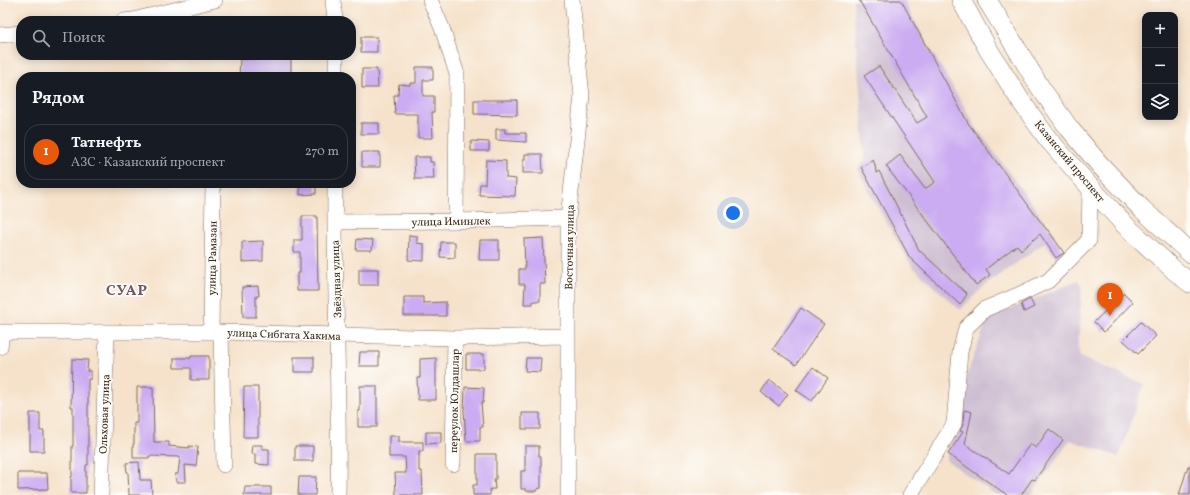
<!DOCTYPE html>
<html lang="ru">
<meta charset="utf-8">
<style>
:root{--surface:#171b24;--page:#242831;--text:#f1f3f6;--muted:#9ea1a6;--line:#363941;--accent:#ea580c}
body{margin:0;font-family:Vollkorn,serif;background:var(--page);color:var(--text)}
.controls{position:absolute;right:12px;top:12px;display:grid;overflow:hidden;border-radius:8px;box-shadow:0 2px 10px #0003}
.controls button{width:36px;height:36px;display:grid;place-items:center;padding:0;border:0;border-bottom:1px solid var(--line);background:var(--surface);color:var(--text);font:20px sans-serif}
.you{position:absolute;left:733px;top:213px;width:14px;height:14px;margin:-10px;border:3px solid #fff;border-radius:50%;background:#1a73e8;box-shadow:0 0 0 6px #1a73e833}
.badge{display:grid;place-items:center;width:26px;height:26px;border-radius:50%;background:var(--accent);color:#fff;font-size:13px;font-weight:700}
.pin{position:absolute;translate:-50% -33px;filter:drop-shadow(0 1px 2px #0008)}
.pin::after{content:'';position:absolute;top:21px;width:14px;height:12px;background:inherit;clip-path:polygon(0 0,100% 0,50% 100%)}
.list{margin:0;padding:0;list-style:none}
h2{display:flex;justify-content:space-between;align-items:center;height:52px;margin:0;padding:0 16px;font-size:17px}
h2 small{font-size:13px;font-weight:400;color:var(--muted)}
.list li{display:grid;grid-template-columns:26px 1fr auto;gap:12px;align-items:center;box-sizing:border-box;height:56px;margin:0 8px 8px;padding:0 8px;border:1px solid var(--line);border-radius:16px}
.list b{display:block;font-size:15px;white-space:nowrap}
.list p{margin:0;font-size:13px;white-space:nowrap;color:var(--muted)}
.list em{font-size:13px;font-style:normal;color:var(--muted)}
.icon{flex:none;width:22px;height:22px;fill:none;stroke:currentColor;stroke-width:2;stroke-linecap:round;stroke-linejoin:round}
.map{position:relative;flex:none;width:1190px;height:495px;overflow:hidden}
.search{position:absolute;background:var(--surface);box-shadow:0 2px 10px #0003;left:16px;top:16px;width:340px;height:44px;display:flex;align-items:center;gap:10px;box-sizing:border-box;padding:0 14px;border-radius:16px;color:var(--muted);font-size:15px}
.panel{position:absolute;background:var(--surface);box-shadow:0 2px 10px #0003;left:16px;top:72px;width:340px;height:116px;border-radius:16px}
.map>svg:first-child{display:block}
.industrial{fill:#cebed2}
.building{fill:#cbabf2}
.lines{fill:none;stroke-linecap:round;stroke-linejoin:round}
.minor-casing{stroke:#7c6a5b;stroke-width:16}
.major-casing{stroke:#7c6a5b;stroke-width:20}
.minor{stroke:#fff;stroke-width:15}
.major{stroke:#fff;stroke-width:19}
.labels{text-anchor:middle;stroke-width:3.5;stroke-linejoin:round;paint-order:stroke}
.street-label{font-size:11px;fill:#3b2a1e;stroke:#fdfcf7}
.district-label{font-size:15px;font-weight:bold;letter-spacing:1px;fill:#6d5768;stroke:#fdfcf7}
</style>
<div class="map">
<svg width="1190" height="495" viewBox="0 0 1190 495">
<rect width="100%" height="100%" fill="#fdfcf7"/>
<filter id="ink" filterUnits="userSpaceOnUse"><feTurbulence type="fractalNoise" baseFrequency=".025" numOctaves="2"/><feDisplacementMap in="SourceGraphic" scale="8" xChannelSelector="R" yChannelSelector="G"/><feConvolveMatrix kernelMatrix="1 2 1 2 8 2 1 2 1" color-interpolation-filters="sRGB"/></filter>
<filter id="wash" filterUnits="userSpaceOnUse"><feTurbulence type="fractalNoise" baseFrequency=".012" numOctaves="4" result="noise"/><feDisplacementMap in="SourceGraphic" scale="16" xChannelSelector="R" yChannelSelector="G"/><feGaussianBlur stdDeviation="0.9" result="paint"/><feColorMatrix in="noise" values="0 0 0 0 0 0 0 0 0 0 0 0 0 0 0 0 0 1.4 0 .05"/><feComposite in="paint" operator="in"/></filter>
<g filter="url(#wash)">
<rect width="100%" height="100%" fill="#f6e2cb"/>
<!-- industrial -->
<path class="industrial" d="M853 0H904L916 24 976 127 1055 235 982 288 960 310 912 266 871 196 865 183 858 169 865 159Z
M1079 280 1082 285 1078 347 1080 357 1144 384 1119 457 1070 440 1031 495H996L946 460 960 393 988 318Z"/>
<g id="blocks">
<!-- building -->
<path class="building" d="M859 0H901L968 123 1034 213 1047 230H1048L1064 253 1062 254 1056 258 1040 234 1021 250 1017 245 986 269 990 275 976 285 886 166 900 155 925 189 935 182 864 76 879 66 917 123 927 117Z
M361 37H377V52H361Z
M276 55H291V77H239L240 59H276Z
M416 67H433V80H423V96H434V112H432L433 138H418V114H395L394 95H398L399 84 410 85V83H416Z
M362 69H377L378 88H362Z
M474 100H517V115L474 114Z
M361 123H379V134H361Z
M496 129H505V133H526V142L496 140Z
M471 141 489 142V151H471Z
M362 152H380V167H362Z
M525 154H542L543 173H523V160H525Z
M414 157H430V162H433L434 179H415Z
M486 160 506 161V178L516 179 515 196 479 195 480 184H485Z
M873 160 875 165 876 173 879 171 919 250 967 294 960 305 910 258 861 167Z
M300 183H316V194L300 195Z
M302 216H317L318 291H297V273H300V252H294V240H302Z
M409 235 417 236V243L424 244V261L408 260Z
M543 238 545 284H540V301H533V304H524L525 284H519V269H525L524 239Z
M357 239 373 240 372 250H356Z
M480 240H499V260H479Z
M263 241V261L242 262V242Z
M441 242H455V258L440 257Z
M359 269H378V285H359Z
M258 286 259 296H256V317H243L242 287Z
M1124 293 1133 302 1104 332 1094 322Z
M404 297H423V303L446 302V316H404Z
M1030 299 1034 307 1024 312 1021 304Z
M801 308 824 324 796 365 773 349Z
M1141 322 1156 336 1138 354 1123 340Z
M360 352H379V366H359Z
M466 354H484V369H466Z
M191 356H209V380H191V368H174V358H191Z
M294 357H314V372H294Z
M436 358V400H418L417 378H420V359Z
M526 358H541L540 372 525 371Z
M72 359 88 360 87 371H91V379H88V465H86V493H71V477H72V446H73V407H71Z
M813 367 828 378 812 401 796 390Z
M769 380 788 394 779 406 761 392Z
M360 386H377V427H358V411H360Z
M137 387H153L154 442H169V446L189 448V446L198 447 196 466 185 465 186 482H176L175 474H178L180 457 149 456V458H133V444H134V423H137Z
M244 387H258V437H243Z
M465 387 484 388 483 403H481L483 427H480V441H466L464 410Z
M964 410 972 412 965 444 1009 474 1030 444 1036 448 1049 429 1063 440 1035 480 1032 479 1021 495H1007L948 454 963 432 960 431 963 425Z
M30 413H40V431H44V451H30Z
M522 413H540V429H522Z
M426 432H441V443L426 444Z
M389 436H399V442H423V451H419V471H422L423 495H396L395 473H406L405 457H389Z
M252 445H262V449H269V465L255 464V454H251Z
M295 446H313V461H295Z
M525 446H539V456H541V488L537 489V491H526V489H521V471H525Z
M477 454H496V479H494L495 489H490V495H473V485H477Z
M139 462 140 480H151L152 495H129L128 472H127L126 463Z
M1188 466H1190V495H1179Z
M18 473H47L48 489 18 490Z
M299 477H316L315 495H298Z
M245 487H271V495H244Z"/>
</g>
</g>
<g filter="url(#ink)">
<use href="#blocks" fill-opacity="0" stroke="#7c6a5b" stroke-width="1"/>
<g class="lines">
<defs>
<path id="minor" d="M333 0 335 21
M430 0 442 28 457 74 456 221
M123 21 133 20 215 0
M0 35 21 33
M336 55V77
M335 183C334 287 340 391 338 495
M335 222 456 221 568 218
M0 332H221L455 338 568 336
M211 332 213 183
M221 332 224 465
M0 347 2 332
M453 464 455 338
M101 495 107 333
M568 495V218L582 96 572 0
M910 495 954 424 960 352 966 328 985 309 1016 296 1048 281 1089 240 1090 187"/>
<path id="major" d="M961 0 988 49 1020 100 1048 139 1090 187 1126 226 1175 271 1190 283
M987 0 1040 87 1069 128 1100 165 1142 209 1190 253"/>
</defs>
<!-- minor casing -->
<use href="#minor" class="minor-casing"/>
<!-- major casing -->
<use href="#major" class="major-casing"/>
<!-- minor -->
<use href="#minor" class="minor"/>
<!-- major -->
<use href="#major" class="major"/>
</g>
</g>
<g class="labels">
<!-- street labels -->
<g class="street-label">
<text transform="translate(1070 161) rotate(50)" y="4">Казанский проспект</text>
<text transform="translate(451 221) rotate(-1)" y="4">улица Иминлек</text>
<text transform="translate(569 247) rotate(-89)" y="4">Восточная улица</text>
<text transform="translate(212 258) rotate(-89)" y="4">улица Рамазан</text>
<text transform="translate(336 279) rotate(-92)" y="4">Звёздная улица</text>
<text transform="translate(284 334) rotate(2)" y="4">улица Сибгата Хакима</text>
<text transform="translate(454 401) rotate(-89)" y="4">переулок Юлдашлар</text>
<text transform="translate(104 414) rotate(-88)" y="4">Ольховая улица</text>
</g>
<!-- district labels -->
<g class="district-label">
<text x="127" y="295">СУАР</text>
</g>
</g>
</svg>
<div class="controls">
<button>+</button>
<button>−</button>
<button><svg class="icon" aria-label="layers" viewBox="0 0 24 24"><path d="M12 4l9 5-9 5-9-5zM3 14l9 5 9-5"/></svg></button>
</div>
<div class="you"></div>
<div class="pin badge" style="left:1110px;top:316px">1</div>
<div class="search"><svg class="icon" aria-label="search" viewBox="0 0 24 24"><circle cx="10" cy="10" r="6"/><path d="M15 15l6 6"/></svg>Поиск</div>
<section class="panel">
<h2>Рядом<small></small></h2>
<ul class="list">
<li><span class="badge">1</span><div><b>Татнефть</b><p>АЗС · Казанский проспект</p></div><em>270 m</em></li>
</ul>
</section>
</div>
